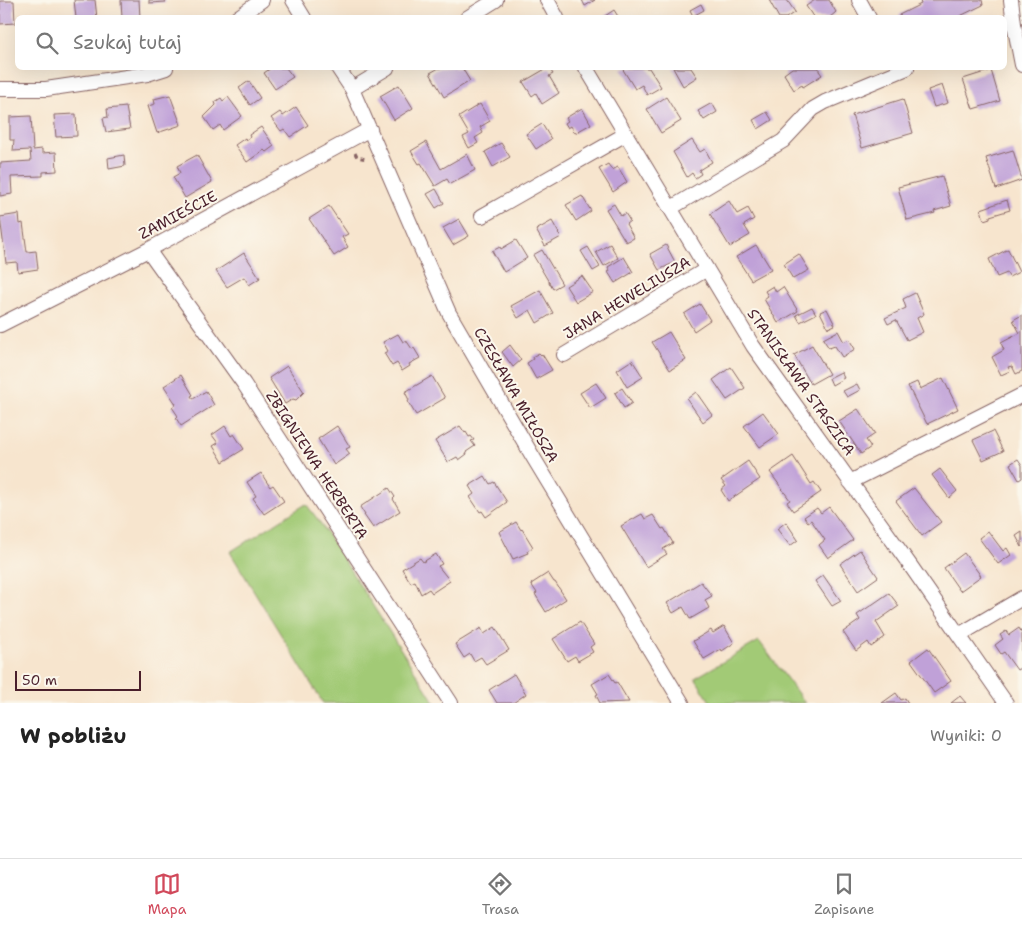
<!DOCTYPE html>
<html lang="pl">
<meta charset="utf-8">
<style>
:root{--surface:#fff;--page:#f2f2f2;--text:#222;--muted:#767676;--line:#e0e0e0;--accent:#d1495b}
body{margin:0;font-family:"Shantell Sans",sans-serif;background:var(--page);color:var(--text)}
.scale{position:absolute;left:15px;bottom:12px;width:126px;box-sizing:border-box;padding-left:5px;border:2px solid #4a1f2b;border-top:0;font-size:14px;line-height:18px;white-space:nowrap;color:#4a1f2b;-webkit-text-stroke:4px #fbf7ec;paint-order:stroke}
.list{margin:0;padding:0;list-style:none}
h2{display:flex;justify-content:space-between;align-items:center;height:65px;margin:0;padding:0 20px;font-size:21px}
h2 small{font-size:16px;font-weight:400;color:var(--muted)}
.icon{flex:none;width:28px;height:28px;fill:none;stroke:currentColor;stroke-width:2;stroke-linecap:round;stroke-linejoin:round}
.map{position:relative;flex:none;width:1022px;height:703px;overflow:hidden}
.search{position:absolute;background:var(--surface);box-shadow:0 5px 20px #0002;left:15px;right:15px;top:15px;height:55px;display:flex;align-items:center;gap:12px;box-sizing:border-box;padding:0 18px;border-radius:8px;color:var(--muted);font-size:19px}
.sheet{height:155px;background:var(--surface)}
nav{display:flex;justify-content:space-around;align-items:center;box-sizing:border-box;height:70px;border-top:1px solid var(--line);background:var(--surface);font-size:14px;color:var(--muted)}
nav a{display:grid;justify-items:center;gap:2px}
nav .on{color:var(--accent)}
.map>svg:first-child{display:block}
.green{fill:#a2ca76;stroke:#767450}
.building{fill:#c0a1d8}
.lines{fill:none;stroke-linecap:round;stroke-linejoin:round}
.street-casing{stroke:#876464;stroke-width:16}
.path{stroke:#876464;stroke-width:3;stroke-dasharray:4 4;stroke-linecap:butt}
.street{stroke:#fff;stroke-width:14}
.labels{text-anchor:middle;stroke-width:4;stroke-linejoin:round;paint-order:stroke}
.street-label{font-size:15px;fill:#4a1f2b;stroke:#fbf7ec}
</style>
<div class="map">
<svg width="1022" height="703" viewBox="0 0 1022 703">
<rect width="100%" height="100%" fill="#fbf7ec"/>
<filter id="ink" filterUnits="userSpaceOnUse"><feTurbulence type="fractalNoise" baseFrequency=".02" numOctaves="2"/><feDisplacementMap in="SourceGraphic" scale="10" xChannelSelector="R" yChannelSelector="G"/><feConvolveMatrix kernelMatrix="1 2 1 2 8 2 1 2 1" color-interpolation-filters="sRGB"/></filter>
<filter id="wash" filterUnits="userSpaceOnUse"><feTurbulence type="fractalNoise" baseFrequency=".0096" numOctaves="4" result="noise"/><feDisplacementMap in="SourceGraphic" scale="20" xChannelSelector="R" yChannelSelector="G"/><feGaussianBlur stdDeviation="1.12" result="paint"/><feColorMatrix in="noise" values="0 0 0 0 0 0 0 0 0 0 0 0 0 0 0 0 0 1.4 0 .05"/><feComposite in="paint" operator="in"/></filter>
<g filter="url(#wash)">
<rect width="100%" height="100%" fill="#f7e5ce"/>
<!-- green -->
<path class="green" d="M306 504 319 521 435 703H323L230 552Z
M759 641 805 703H711L695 678Z"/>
<g id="blocks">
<!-- building -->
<path class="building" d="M74 0H95L97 18H76Z
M121 0H139L140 18H122Z
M149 0H166V2L149 3Z
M582 0H595L585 6Z
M769 0H787L795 12 786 18H779Z
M815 0H829L836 12 829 18H814L806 6Z
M923 0H982L983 5 956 18H900L899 15 921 4 920 1Z
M0 1H14L15 23 0 24Z
M701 4 704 10 693 16 690 10Z
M614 10 619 18H602Z
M271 68H286L293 77 275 89 264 73Z
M439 68H462L470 81 444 97 430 73Z
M547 68H549L553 74 549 76 559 93 542 104 536 93 532 96 523 82Z
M622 68H649L661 87 647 95 642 85 635 89Z
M673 68H691L697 77 683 86Z
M792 68H819V71L822 75 803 87 802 85 794 90 784 74Z
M991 70 1000 101 973 109 963 79Z
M249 81 260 98 250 105 239 88Z
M399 85 413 108 394 120 380 96Z
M942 85 948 103 934 107 928 90Z
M170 95 181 125 157 133 148 106 155 104 154 99Z
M228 97 242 116 223 130 220 125 213 130 204 117 216 105 215 102 221 98 223 101Z
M666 97 681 121 661 133 647 109Z
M903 99 913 133 862 148 852 115Z
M712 103 717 112 704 120 698 111Z
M480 104 490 121 480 127 483 133 475 138 478 143 469 148 463 137 469 134 459 117Z
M126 107 130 129 106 132 103 118 108 117 107 109Z
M296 107 308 125 290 137 284 129 281 131 271 118 280 112 283 116Z
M582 108 591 124 575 133 571 126 568 128 565 123 568 121 566 118Z
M767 112 772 120 758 129 753 120Z
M76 114 77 136 56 137 54 115Z
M31 116 33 150 42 149V153L56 152 57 171 43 172V176L11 177 12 194 0 196V163L31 161 30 150 13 151 14 140H10V117Z
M542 124 551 139 536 149 526 134Z
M261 127 274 146 266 152 264 150 247 162 235 145 245 138 246 140 250 137 249 135Z
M692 140 700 152 705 149 712 162 699 170 701 174 695 178 692 173 687 177 673 152Z
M426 142 441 169 467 154 475 170 450 184 447 179 435 186 421 163 419 164 411 151Z
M501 143 510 157 493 167 485 152Z
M1013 150 1022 180 996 189 986 158Z
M124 155 125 166 109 169 108 158Z
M197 155 212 182 185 198 173 177 180 173 177 166Z
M608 164 612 170 618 167 627 182 613 192 599 169Z
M942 176 951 206 934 211 935 213 907 220 898 187Z
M436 189 444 203 436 208 427 194Z
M582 196 591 211 576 221 566 205Z
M1007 200 1010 210 990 216V218L984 220 981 209Z
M729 201 737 214 748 208 754 219 744 225 750 235 730 247 710 214Z
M614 204 621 216 625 213 630 221 626 224 634 238 626 242 606 209Z
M329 206 348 234 342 237 348 247 334 256 309 219Z
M19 214 20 224 23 223 27 252 36 251 38 269 18 272 17 262 6 263 0 217Z
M459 219 469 236 453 245 443 228Z
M552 221 561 237 545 246 536 230Z
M516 240 527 258 504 272 492 251 500 247 501 249Z
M610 244 618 258 604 266 596 252Z
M666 245 675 262 659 270 650 254Z
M756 245 771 269 751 280 736 257Z
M588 247 600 267 593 271 581 251Z
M1008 249 1019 272 1009 277 1007 273 997 277 989 259Z
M542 250 562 284 553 289 533 255Z
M244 253 260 278 249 285 244 277 227 287 216 271Z
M799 254 809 270 793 279 784 264Z
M624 257 633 272 615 283 608 272 610 271 608 267Z
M582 276 593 292 576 302 566 286Z
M773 286 776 292 783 287 798 311 778 323 764 299 768 296 765 291Z
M540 290 553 313 537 323 530 310 518 318 511 306Z
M915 293 924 314 917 318 923 332 907 340 896 320 888 324 885 318 906 308 903 299Z
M700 304 710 320 694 331 684 314Z
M812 307 816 314 800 322 796 315Z
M827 309 835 325 828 328 820 312Z
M1022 315V371L1016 374 1012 366 1008 367 1010 371 1001 375 992 357 1004 350 1001 343 1020 333 1013 320Z
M838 331 844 342 849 339 855 349 842 357 835 346 829 348 823 339Z
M669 332 686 360 670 370 652 342Z
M398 334 403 342 406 340 412 349 414 348 420 358 409 364 410 366 402 371 397 363 392 366 384 353 388 351 383 342Z
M510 345 521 360 513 367 502 352Z
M812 345 829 374 811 384 794 355Z
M539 353 541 355 542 354 552 370 536 379 527 363 533 359 532 357Z
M632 360 643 377 627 387 617 370Z
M287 366 304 392 296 400 293 399 285 404 269 378Z
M731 367 745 388 727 400 713 380Z
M841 372 844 378 832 385 829 378Z
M181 375 193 395 191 396 193 399 206 391 214 405 181 426 176 418 178 416 172 407 176 404 164 386Z
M432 376 445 398 416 415 408 402 409 400 405 392Z
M943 378 958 409 927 424 908 386 917 382 920 389Z
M596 383 606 398 590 408 580 393Z
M857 384 860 390 847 397 843 391Z
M622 388 632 403 624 408 615 393Z
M696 392 712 415 703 422 687 399Z
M858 409 875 434 866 440 871 447 861 454 839 421Z
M763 412 779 434 760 447 744 426Z
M225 426 231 436 234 434 244 449 223 462 213 446 218 443 212 435Z
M337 426 350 447 346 449 350 454 334 465 318 439Z
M460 426 465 433 466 432 469 437 471 436 474 440 471 441 475 446 466 452 467 454 459 460 457 457 448 462 435 441Z
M993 431 1003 451 983 460 973 440Z
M793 456 811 484 814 482 821 492 793 511 787 502 790 500 770 472Z
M1018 459 1022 465V478L1019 480 1010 464Z
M748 461 760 479 728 501 721 490 726 486 721 480Z
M940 469 957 491 949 498 932 475Z
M261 473 270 487 273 485 284 501 264 514 253 498 256 496 247 482Z
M485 476 490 484 494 482 507 502 486 517 482 511 480 512 470 497 474 494 469 486Z
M389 488 395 497 393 499 400 511 373 528 364 515H365L360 507Z
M914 488 941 522 922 536 896 501Z
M829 507 853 540 828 558 819 545 825 540 811 520 808 522 804 517 817 508 821 513Z
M642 514 645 519 653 515 662 529 664 528 673 543 663 549 667 554 646 567 621 526Z
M516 522 521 530 522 529 533 547 527 551 528 553 513 559 499 532Z
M786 522 798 540 790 546 777 529Z
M988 531 1003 551 1007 548 1011 555 998 564 979 538Z
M1022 532V547L1016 536Z
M860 550 878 577 858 591 840 564Z
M964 553 981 576 960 591 944 568Z
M436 554 442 564 438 566 450 581 432 593 429 589 421 594 415 581 411 583 402 569 420 558 423 562Z
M548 573 554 582H555L566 599 546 612 535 594 537 593 531 584Z
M823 575 841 601 832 606 815 581Z
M701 582 712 596 705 600 709 608 690 619 683 607 673 613 667 603Z
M889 593 899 606 876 622 885 637 871 647 868 642 856 651 843 632 860 620 857 615Z
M580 622 594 644 590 647 593 652 578 661 575 656 567 661 553 639Z
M724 626 734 643 722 651 721 649 704 659 693 641 711 630 713 633Z
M495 627 509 650 486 664 481 657 474 661 470 654 464 658 455 644 481 628 484 634Z
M1019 628 1022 633V667L1017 670 1004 652 1001 654 995 645 1003 639 1000 635 1006 631 1009 635Z
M928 648 951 681 934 693 911 661Z
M514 674 526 694 513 703H497L489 690Z
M609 674 615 683 617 682 629 702 600 703 596 695 598 694 592 684Z
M896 693 901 700 905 698 908 703H882Z
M960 696 966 703H951Z"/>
</g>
</g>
<g filter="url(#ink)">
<use href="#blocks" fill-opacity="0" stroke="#876464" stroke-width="1"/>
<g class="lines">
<defs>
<path id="street" d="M293 0 304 18
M547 0 557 18
M859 0 869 18
M1011 0 1014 24 1022 65
M237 18 262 0
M467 18 496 0
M338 68 352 89 387 68
M586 68 753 346 910 565 1006 703
M0 89H46L147 74 166 68
M352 89 449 313 533 457 682 703
M671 208 783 141 813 109 825 102 907 68
M482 216 626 134
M148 250 244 384 451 703
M0 325 148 250 370 129
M564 355 707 269
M850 482 1022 395
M959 635 1022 598"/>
</defs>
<!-- street casing -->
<use href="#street" class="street-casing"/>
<!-- path -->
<path class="path" d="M355 153 357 157 366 159"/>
<!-- street -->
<use href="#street" class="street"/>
</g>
</g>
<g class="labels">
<!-- street labels -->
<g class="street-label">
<text transform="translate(178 215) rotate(-28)" y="5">ZAMIEŚCIE</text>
<text transform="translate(627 298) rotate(-31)" y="5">JANA HEWELIUSZA</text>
<text transform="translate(801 382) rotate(55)" y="5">STANISŁAWA STASZICA</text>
<text transform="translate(516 395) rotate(60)" y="5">CZESŁAWA MIŁOSZA</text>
<text transform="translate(317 465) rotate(57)" y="5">ZBIGNIEWA HERBERTA</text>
</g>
</g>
</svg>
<div class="scale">50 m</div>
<div class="search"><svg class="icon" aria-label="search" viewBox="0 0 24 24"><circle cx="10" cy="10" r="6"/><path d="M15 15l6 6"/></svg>Szukaj tutaj</div>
</div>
<section class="sheet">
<h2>W pobliżu<small>Wyniki: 0</small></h2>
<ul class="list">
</ul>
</section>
<nav>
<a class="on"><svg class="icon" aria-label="map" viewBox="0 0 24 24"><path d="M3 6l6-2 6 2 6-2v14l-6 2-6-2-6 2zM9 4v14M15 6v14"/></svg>Mapa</a>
<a><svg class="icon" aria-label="directions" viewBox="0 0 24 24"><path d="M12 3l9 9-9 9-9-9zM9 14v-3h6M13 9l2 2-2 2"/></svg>Trasa</a>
<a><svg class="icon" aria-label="saved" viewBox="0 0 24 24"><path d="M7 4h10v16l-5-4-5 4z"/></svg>Zapisane</a>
</nav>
